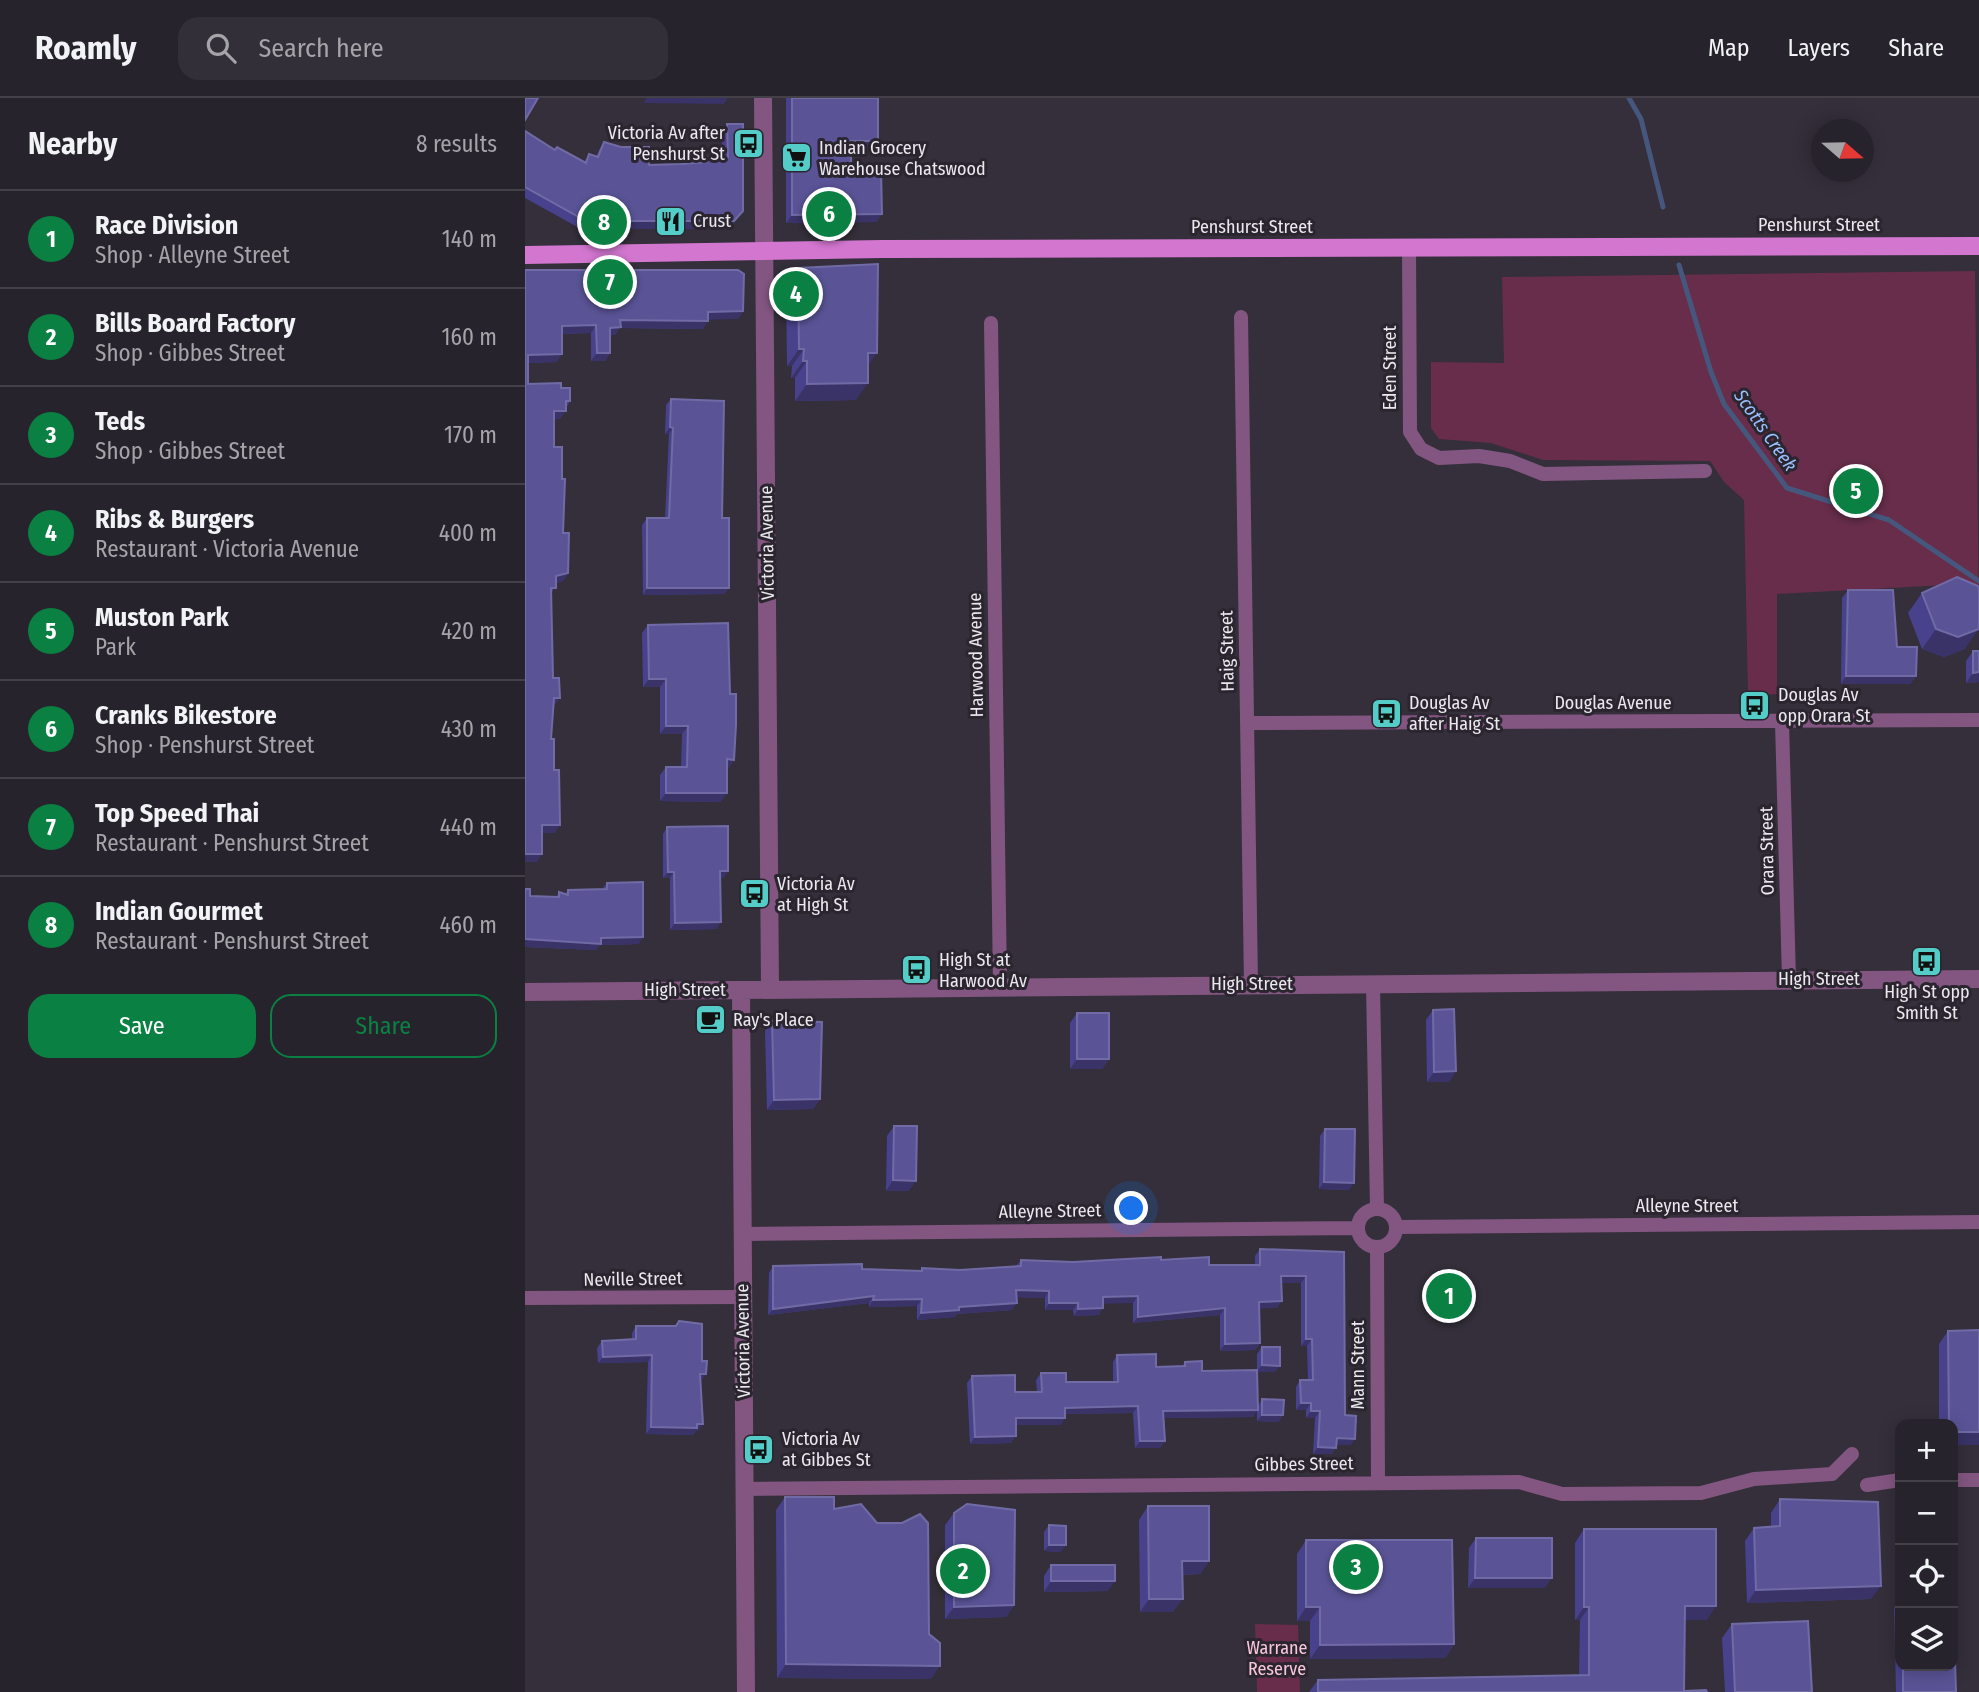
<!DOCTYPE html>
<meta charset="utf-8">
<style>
:root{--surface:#27232c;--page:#332f38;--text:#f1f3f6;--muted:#a4a4a9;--line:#434048;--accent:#0b8043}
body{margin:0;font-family:"Fira Sans Condensed",sans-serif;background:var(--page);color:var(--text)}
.controls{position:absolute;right:21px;bottom:21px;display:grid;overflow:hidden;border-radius:14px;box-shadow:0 4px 18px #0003}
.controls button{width:63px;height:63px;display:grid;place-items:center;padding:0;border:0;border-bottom:2px solid var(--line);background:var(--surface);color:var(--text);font:35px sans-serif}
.compass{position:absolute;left:1286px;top:21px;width:63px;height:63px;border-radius:50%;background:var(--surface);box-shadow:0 4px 18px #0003;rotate:110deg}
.you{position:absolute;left:607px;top:1111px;width:24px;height:24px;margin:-18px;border:5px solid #fff;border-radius:50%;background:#1a73e8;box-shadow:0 0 0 10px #1a73e833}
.badge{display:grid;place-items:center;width:46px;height:46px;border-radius:50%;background:var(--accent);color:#fff;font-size:23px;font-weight:700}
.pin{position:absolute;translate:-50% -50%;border:4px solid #fff;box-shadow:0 2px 7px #0006}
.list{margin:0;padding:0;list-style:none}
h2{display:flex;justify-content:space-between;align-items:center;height:91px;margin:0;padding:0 28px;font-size:30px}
h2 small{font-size:23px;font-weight:400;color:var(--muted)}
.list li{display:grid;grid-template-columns:46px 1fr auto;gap:21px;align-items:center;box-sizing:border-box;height:98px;padding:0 28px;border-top:2px solid var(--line)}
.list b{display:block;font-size:26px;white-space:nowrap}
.list p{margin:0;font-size:23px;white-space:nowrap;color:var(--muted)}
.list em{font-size:23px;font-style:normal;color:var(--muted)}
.actions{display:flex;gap:14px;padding:21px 28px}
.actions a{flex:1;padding:16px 0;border:2px solid var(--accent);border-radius:21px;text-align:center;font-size:24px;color:var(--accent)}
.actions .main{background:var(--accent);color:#fff}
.icon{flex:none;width:38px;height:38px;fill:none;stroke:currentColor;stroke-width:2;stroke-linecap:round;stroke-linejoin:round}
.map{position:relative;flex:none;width:1454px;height:1594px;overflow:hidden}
header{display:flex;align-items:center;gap:42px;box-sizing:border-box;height:98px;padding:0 35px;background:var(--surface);border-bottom:2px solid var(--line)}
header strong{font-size:33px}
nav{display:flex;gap:38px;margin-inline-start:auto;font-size:24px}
.search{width:490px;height:63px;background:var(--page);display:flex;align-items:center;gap:18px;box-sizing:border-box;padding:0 24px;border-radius:21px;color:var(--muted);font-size:26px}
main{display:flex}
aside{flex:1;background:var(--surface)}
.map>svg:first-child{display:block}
.green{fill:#672d4a}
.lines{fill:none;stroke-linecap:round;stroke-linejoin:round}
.stream{stroke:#46577e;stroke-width:5}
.minor{stroke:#835681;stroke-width:14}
.tertiary{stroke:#835681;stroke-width:18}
.primary{stroke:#d376d0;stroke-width:18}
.wall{fill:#48428c}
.shaded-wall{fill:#393367}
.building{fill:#5a5497;stroke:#706ba5;stroke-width:2}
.labels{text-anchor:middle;stroke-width:6;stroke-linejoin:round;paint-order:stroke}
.poi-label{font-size:18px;fill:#ebe9ef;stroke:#2a252f;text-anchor:start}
.street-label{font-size:18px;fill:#ebe9ef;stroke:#2a252f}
.park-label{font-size:18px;fill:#f9c7dc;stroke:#2a252f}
.water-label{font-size:19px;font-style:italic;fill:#9ac0fd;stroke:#2a252f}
</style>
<header>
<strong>Roamly</strong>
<div class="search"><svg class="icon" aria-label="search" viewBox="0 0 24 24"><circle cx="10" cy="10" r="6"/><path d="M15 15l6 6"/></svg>Search here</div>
<nav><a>Map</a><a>Layers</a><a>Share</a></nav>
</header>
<main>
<aside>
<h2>Nearby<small>8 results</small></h2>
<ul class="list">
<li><span class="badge">1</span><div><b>Race Division</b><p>Shop · Alleyne Street</p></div><em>140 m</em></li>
<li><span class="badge">2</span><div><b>Bills Board Factory</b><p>Shop · Gibbes Street</p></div><em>160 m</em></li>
<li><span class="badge">3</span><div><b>Teds</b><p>Shop · Gibbes Street</p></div><em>170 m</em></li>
<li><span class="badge">4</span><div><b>Ribs &amp; Burgers</b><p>Restaurant · Victoria Avenue</p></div><em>400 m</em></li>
<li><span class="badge">5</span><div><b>Muston Park</b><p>Park</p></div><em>420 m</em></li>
<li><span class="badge">6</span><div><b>Cranks Bikestore</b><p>Shop · Penshurst Street</p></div><em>430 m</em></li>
<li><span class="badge">7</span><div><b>Top Speed Thai</b><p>Restaurant · Penshurst Street</p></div><em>440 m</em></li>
<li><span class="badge">8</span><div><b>Indian Gourmet</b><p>Restaurant · Penshurst Street</p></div><em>460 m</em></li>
</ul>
<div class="actions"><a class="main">Save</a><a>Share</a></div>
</aside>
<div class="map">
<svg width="1454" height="1594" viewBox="0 0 1454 1594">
<rect width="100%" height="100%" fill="#342f3a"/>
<!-- green -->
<path class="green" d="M1450 173 1454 521 1421 487 1252 496V596L1223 598 1219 402 1199 384 1185 363 1018 362 966 345 914 341 906 330V264L979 265 977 179Z
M730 1526 773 1527 775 1594H732Z"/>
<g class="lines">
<!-- stream -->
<path class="stream" d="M1104 0 1116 21 1138 109
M1154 167 1186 274 1199 306 1262 390 1364 422 1454 483"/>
<!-- minor -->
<path class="minor" d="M884 149 885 334 896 351 914 360 954 358 985 363 1018 376 1180 373
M716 219 726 886
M466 225 475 888
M1257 624 1264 881
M722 625 1454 622
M848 885 852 1111
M833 1130a19 19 0 1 1 38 0a19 19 0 1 1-38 0Z
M871 1129 1454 1124
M217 1136 833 1130
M852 1149 853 1385
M0 1200 217 1199
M1428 1382H1454
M1342 1387 1375 1382
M219 1391 994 1384 1037 1396 1176 1395 1229 1381 1307 1376 1327 1356"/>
<!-- tertiary -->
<path class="tertiary" d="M238 0 245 890
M216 892 221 1594
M0 894 1454 881"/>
<!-- primary -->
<path class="primary" d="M0 157 357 151 1454 148"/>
</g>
<!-- wall -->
<path class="wall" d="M261 0H353V43L347 51H326V72L357 116 351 124 261 125Z
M202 26 218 113 204 131H56L0 100V33L30 52 59 64 64 56 71 59 74 52 79 44 124 67 156 66 178 64 182 59H197V34Z
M273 170 343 268 331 302 270 303V280H266L267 268H262L261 187Z
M0 172 218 213 213 221H183L178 231 95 230 90 237H85V255L80 263H66V235L37 236 32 264 3 265V286L36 290 45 303 35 321H29V349L37 381 38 435 43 475 38 483 31 485 26 497 28 580 35 600 28 608 26 641 30 735H17L12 764H0Z
M146 301 197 420 200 496 118 497 117 427 122 420H140L144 336H140L141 307Z
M1323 492 1372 549 1391 578 1385 586H1316L1317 500Z
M1397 495 1440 551 1419 559 1397 551 1383 515Z
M123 527 204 670H202L196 704 135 703V677L141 669H156L157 636H135V589H118L117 535Z
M1448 553H1454V584L1441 585V563Z
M142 729 199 780H196L192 831 145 832V780H138V736Z
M82 785 114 846 75 847 71 852 0 849V791L5 798 31 799 34 794 40 796 43 792 77 791Z
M908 912 931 973 924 984H902L901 922Z
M552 915 584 961 577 971H545V925Z
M247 923 295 1001 288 1011 242 1012 240 933Z
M369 1028 384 1093H361L362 1038Z
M800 1031 824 1092 794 1091 795 1038Z
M735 1151 819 1154 820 1317 826 1347H811L807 1356H788L790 1320H781V1312H771V1289L775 1282H783L782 1248H776V1185H756L752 1210H734L735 1245 730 1252 695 1253V1217L608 1225V1205H578L574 1217 549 1218 548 1212H520V1200L491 1199 487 1212 432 1216 430 1219 392 1222V1208L344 1209V1205L243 1217 244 1175 248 1168 395 1173 397 1170 435 1172 491 1168 496 1162 548 1164 636 1162 684 1167H730V1158Z
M154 1223 177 1282H175L173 1333H171L168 1337 121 1336 123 1264 73 1265 72 1250 77 1243 107 1241V1235L111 1228H150Z
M1423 1233 1428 1326H1414V1246Z
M737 1249 750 1274H732L733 1308 737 1301 754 1324 732 1323V1312L728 1319 638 1320 640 1343 635 1350H610L608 1315 540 1316 536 1327H491L486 1345 445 1346 442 1285 447 1278 490 1294H512L511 1282 516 1275 541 1284H588V1264L592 1257 631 1269 657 1268 660 1264 677 1273 732 1272V1256Z
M260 1399 309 1411 404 1536 406 1581 252 1580 251 1412Z
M1255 1401 1346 1501 1222 1505 1220 1443 1229 1430 1246 1428V1415Z
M623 1408 684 1463 675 1476 657 1477 648 1514H615L614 1422Z
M429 1415 489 1507 481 1519 420 1521V1427Z
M524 1427 536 1454 519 1453V1434Z
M1059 1431 1182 1522H1160L1159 1593 1182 1594H784L793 1582 1054 1577 1055 1522H1050V1445Z
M951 1440 1020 1490H943L944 1450Z
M781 1442 929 1546 920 1560 785 1561V1523H772V1456Z
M526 1467 583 1493 519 1494V1478Z
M1375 1501V1568H1428L1431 1594H1371L1369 1510Z
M1207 1526 1287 1594H1200L1197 1540Z"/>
<!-- shaded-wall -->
<path class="shaded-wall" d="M122 0H203L199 6 118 5Z
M326 43H353L347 51H320Z
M218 113 204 131H56L61 123Z
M357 116 351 124 261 125 267 117Z
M218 213 213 221 177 222 183 214Z
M95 222 183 223 178 231 95 230 90 237 80 238 85 230Z
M71 227 66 235 32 236 37 228Z
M274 251H279L267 268H262Z
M72 255H85L80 263H66Z
M343 255H352L340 272Z
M37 256 32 264 0 265 3 257Z
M278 263H282L270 280H266Z
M343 285 331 302 270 303 282 286Z
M29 313H41L35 321H23Z
M145 329 148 330 144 336H140Z
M43 475 38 483 26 486 31 478Z
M122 490H204L200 496 118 497Z
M1411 531H1454L1440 551 1419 559 1397 551Z
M1454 574V584L1441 585 1448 575Z
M1321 578H1391L1385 586H1316Z
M124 581H141L135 589H118Z
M29 600H35L29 608H23Z
M141 628H163L157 636H135Z
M202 661 209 662 204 670H196Z
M141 695H202L196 704 135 703Z
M17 727H35L30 735H12Z
M0 756H17L12 764H0Z
M195 773H203L199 780H191Z
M143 774H149L145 780H138Z
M196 824 192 831 145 832 150 825Z
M118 839 114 846 75 847 71 852 0 849V841Z
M552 961H584L577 971H545Z
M931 973 924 984H902L909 974Z
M295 1001 288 1011 242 1012 249 1002Z
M368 1082 391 1083 384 1093H361Z
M799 1084 829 1085 824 1092 794 1091Z
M756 1178H781L776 1185H751Z
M491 1192 524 1193 520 1200 486 1199Z
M349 1198 344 1205 243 1217 248 1211Z
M613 1198 608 1205 573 1206 578 1199Z
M397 1201 392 1208 344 1209 348 1202Z
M757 1203 752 1210 729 1211 734 1204Z
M492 1205 487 1212 432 1216 430 1219 392 1222 396 1215 434 1209Z
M524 1205H553L548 1212H520Z
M578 1210 574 1217 549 1218 553 1211Z
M700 1210 695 1217 608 1225 613 1219Z
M781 1241H787L782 1248H776Z
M735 1245 730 1252 695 1253 700 1246Z
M127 1257 123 1264 73 1265 78 1259Z
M737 1267 755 1268 750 1274H732Z
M175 1276H181L177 1282H170Z
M776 1305H786L781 1312H771Z
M613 1308 608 1315 536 1316 540 1310Z
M733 1312 728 1319 633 1320 638 1313Z
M786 1313H795L790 1320H781Z
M737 1317H758L754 1324 732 1323Z
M491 1320H540L536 1327H486Z
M178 1326 173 1333H171L168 1337 121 1336 126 1329Z
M1428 1334H1454V1347H1428Z
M491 1338 486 1345 445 1346 450 1339Z
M812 1340 830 1341 826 1347H807Z
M615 1343H640L635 1350H610Z
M793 1349 811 1350 807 1356H788Z
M524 1447H541L536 1454 519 1453Z
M657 1463H684L675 1476 648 1477Z
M950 1480H1027L1020 1490H943Z
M526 1483H590L583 1493 519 1494Z
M1356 1488 1346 1501 1222 1505 1231 1492Z
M624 1501H658L648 1514H615Z
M489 1507 481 1519 420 1521 429 1509Z
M1160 1508H1191L1182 1522H1151Z
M781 1509H795L785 1523H772Z
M1059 1509H1064L1055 1522H1050Z
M929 1546 920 1560 785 1561 795 1547Z
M261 1566 415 1568 406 1581 252 1580Z"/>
<!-- building -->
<path class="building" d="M0 0H13L0 22Z
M267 0H353V43H326V72L356 71 357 116 267 117Z
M202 26H218V113L209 123H61L0 89V33L30 52 32 49 61 65 64 56 73 59 79 44 96 49H124V67L156 66 182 64V59H203Z
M353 166 352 255H343V285L282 286V263H278L279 251H274L273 170Z
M0 172H213L219 176 218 213 183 214V223L95 222 96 229 85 230V255H72L71 227 37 228V256L3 257V286L36 285V290H45V303H41V313H29V349H37V381H40L38 435H44L43 475 31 478V490H26L28 580H34L35 600H29L26 641H29V672H34L35 727H17V756H0Z
M146 301 199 303 197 420H204V490H122V420H144L148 330 145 329Z
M1432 479 1453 488 1454 491V531L1433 539 1411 531 1397 495Z
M1323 492H1368L1372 549H1392L1391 578H1321Z
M203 525 205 596H211V627L209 662 202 661V695H141V669H162L163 628H141V581H124L123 527Z
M1448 553H1454V574L1448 575Z
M203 728V773H195L196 824 150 825 149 774H143L142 729Z
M118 784V839L76 840V846L0 841V791H5V798L34 799V794L43 797V792L82 791V785Z
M929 911 931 973 909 974 908 912Z
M552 915H584V961H552Z
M247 923 297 924 295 1001 249 1002Z
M369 1028H392L391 1083 368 1082Z
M800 1031H830L829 1085 799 1084Z
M735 1151 819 1154 820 1317 831 1318 830 1341 812 1340 811 1350 793 1349 795 1313H786V1305H776L775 1282H788L787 1241H781V1178H756L757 1203 734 1204 735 1245 700 1246V1210L613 1219V1198L578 1199V1210L553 1211V1205H524V1193L491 1192 492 1205 434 1209V1212L396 1215 397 1201 348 1202 349 1198 248 1211V1168L337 1166V1171L397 1173V1170L435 1172 496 1168V1162L548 1164 636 1159V1162L684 1159V1167H735Z
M154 1223 177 1226V1263H182L181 1276H175L178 1326H172V1330L126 1329 127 1257 78 1259 77 1243 111 1241V1228H151Z
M1454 1232V1334H1428V1326H1424L1423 1233Z
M737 1249H755V1268L737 1267Z
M631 1256V1269L660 1268V1264L677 1263V1273L732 1272 733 1312 638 1313 640 1343H615L613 1308 540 1310V1320H491V1338L450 1339 447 1278 490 1277V1294H517L516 1275H541V1284H593L592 1257Z
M737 1301 759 1302 758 1317H737Z
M260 1399H309V1411L336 1406 352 1425H377L395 1416 403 1425 404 1536 415 1545V1568L261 1566Z
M1255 1401 1353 1404 1356 1488 1231 1492 1229 1430 1255 1428Z
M442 1406 490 1412 489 1507 429 1509V1415Z
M623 1408H684V1463H657L658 1501H624Z
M524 1427 541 1428V1447H524Z
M1059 1431H1191V1508H1160L1159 1593 1181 1592 1182 1594H793V1582L1064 1577V1509H1059Z
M951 1440H1027V1480H950Z
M781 1442H927L929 1546 795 1547V1509H781Z
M526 1467H590V1483H526Z
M1428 1499 1431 1594H1378V1568H1428Z
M1283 1523 1287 1594H1210L1207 1526Z"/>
<!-- icons -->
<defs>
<symbol id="bus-square" viewBox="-11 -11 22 22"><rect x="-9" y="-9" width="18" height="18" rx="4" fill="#54cdc8" stroke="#2a252f"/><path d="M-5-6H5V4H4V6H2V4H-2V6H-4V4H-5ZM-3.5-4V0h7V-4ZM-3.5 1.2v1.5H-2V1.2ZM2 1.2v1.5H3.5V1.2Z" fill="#111"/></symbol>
<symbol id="supermarket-square" viewBox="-11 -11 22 22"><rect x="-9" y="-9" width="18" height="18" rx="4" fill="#54cdc8" stroke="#2a252f"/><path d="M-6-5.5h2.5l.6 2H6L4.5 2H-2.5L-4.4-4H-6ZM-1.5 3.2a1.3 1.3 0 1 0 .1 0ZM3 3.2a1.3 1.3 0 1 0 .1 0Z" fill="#111"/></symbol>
<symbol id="restaurant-square" viewBox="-11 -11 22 22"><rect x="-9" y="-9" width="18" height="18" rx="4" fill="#54cdc8" stroke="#2a252f"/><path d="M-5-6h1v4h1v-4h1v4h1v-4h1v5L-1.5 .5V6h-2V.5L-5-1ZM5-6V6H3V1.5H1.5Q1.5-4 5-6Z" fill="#111"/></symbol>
<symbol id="cafe-square" viewBox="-11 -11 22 22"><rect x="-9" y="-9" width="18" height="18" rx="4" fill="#54cdc8" stroke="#2a252f"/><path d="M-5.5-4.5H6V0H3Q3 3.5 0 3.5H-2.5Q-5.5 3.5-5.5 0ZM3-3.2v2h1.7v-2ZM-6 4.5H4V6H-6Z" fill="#111"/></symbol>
</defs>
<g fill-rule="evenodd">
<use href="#bus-square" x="206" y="28" width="35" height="35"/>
<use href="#supermarket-square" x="254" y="42" width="35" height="35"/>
<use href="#restaurant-square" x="128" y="106" width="35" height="35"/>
<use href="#bus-square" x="1212" y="590" width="35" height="35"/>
<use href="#bus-square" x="844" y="598" width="35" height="35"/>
<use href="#bus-square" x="212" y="778" width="35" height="35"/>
<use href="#bus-square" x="1384" y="846" width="35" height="35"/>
<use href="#bus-square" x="374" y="854" width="35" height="35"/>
<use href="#cafe-square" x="168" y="904" width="35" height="35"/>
<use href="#bus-square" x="216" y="1334" width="35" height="35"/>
</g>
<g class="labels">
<!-- poi labels -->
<g class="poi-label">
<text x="200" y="41" text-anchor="end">Victoria Av after<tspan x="200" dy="21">Penshurst St</tspan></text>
<text x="294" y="56">Indian Grocery<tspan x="294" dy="21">Warehouse Chatswood</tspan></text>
<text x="168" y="129">Crust</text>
<text x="1253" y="603">Douglas Av<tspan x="1253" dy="21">opp Orara St</tspan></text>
<text x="884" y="611">Douglas Av<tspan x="884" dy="21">after Haig St</tspan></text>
<text x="252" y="792">Victoria Av<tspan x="252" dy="21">at High St</tspan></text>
<text x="414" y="868">High St at<tspan x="414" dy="21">Harwood Av</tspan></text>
<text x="1402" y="900" text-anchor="middle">High St opp<tspan x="1402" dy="21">Smith St</tspan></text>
<text x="208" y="928">Ray's Place</text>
<text x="257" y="1347">Victoria Av<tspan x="257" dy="21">at Gibbes St</tspan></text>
</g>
<!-- street labels -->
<g class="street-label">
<text x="1294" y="133">Penshurst Street</text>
<text x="727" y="135">Penshurst Street</text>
<text transform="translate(865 270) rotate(-90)" y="6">Eden Street</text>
<text transform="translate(242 445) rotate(-91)" y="6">Victoria Avenue</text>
<text transform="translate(702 553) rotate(-91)" y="6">Haig Street</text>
<text transform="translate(451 557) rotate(-91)" y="6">Harwood Avenue</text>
<text x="1088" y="611">Douglas Avenue</text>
<text transform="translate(1242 753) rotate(-91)" y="6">Orara Street</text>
<text x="1294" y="887">High Street</text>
<text x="727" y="892">High Street</text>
<text x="160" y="898">High Street</text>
<text x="1162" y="1114">Alleyne Street</text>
<text transform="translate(525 1113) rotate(-1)" y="6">Alleyne Street</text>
<text transform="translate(108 1181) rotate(-1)" y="6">Neville Street</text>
<text transform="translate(218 1243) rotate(-91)" y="6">Victoria Avenue</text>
<text transform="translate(833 1267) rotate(-90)" y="6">Mann Street</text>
<text transform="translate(779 1366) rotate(-1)" y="6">Gibbes Street</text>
</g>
<!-- park labels -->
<g class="park-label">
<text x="752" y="1556">Warrane<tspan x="752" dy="21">Reserve</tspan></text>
</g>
<!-- water labels -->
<g class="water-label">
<text transform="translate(1241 332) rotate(55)" y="7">Scotts Creek</text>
</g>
</g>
</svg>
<div class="controls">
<button>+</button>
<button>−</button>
<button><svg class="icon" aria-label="locate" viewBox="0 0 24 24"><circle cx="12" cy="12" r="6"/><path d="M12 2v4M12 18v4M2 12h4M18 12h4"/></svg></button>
<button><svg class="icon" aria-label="layers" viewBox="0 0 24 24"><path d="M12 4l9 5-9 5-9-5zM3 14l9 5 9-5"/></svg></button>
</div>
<svg class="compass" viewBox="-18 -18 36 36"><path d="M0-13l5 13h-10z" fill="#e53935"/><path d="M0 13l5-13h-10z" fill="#a4a4a9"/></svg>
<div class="you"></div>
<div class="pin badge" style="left:924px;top:1198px">1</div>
<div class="pin badge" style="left:438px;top:1473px">2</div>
<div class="pin badge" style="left:831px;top:1469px">3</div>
<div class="pin badge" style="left:271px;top:196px">4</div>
<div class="pin badge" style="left:1331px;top:393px">5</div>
<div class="pin badge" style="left:304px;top:116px">6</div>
<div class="pin badge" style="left:85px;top:184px">7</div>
<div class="pin badge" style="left:79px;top:124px">8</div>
</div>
</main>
